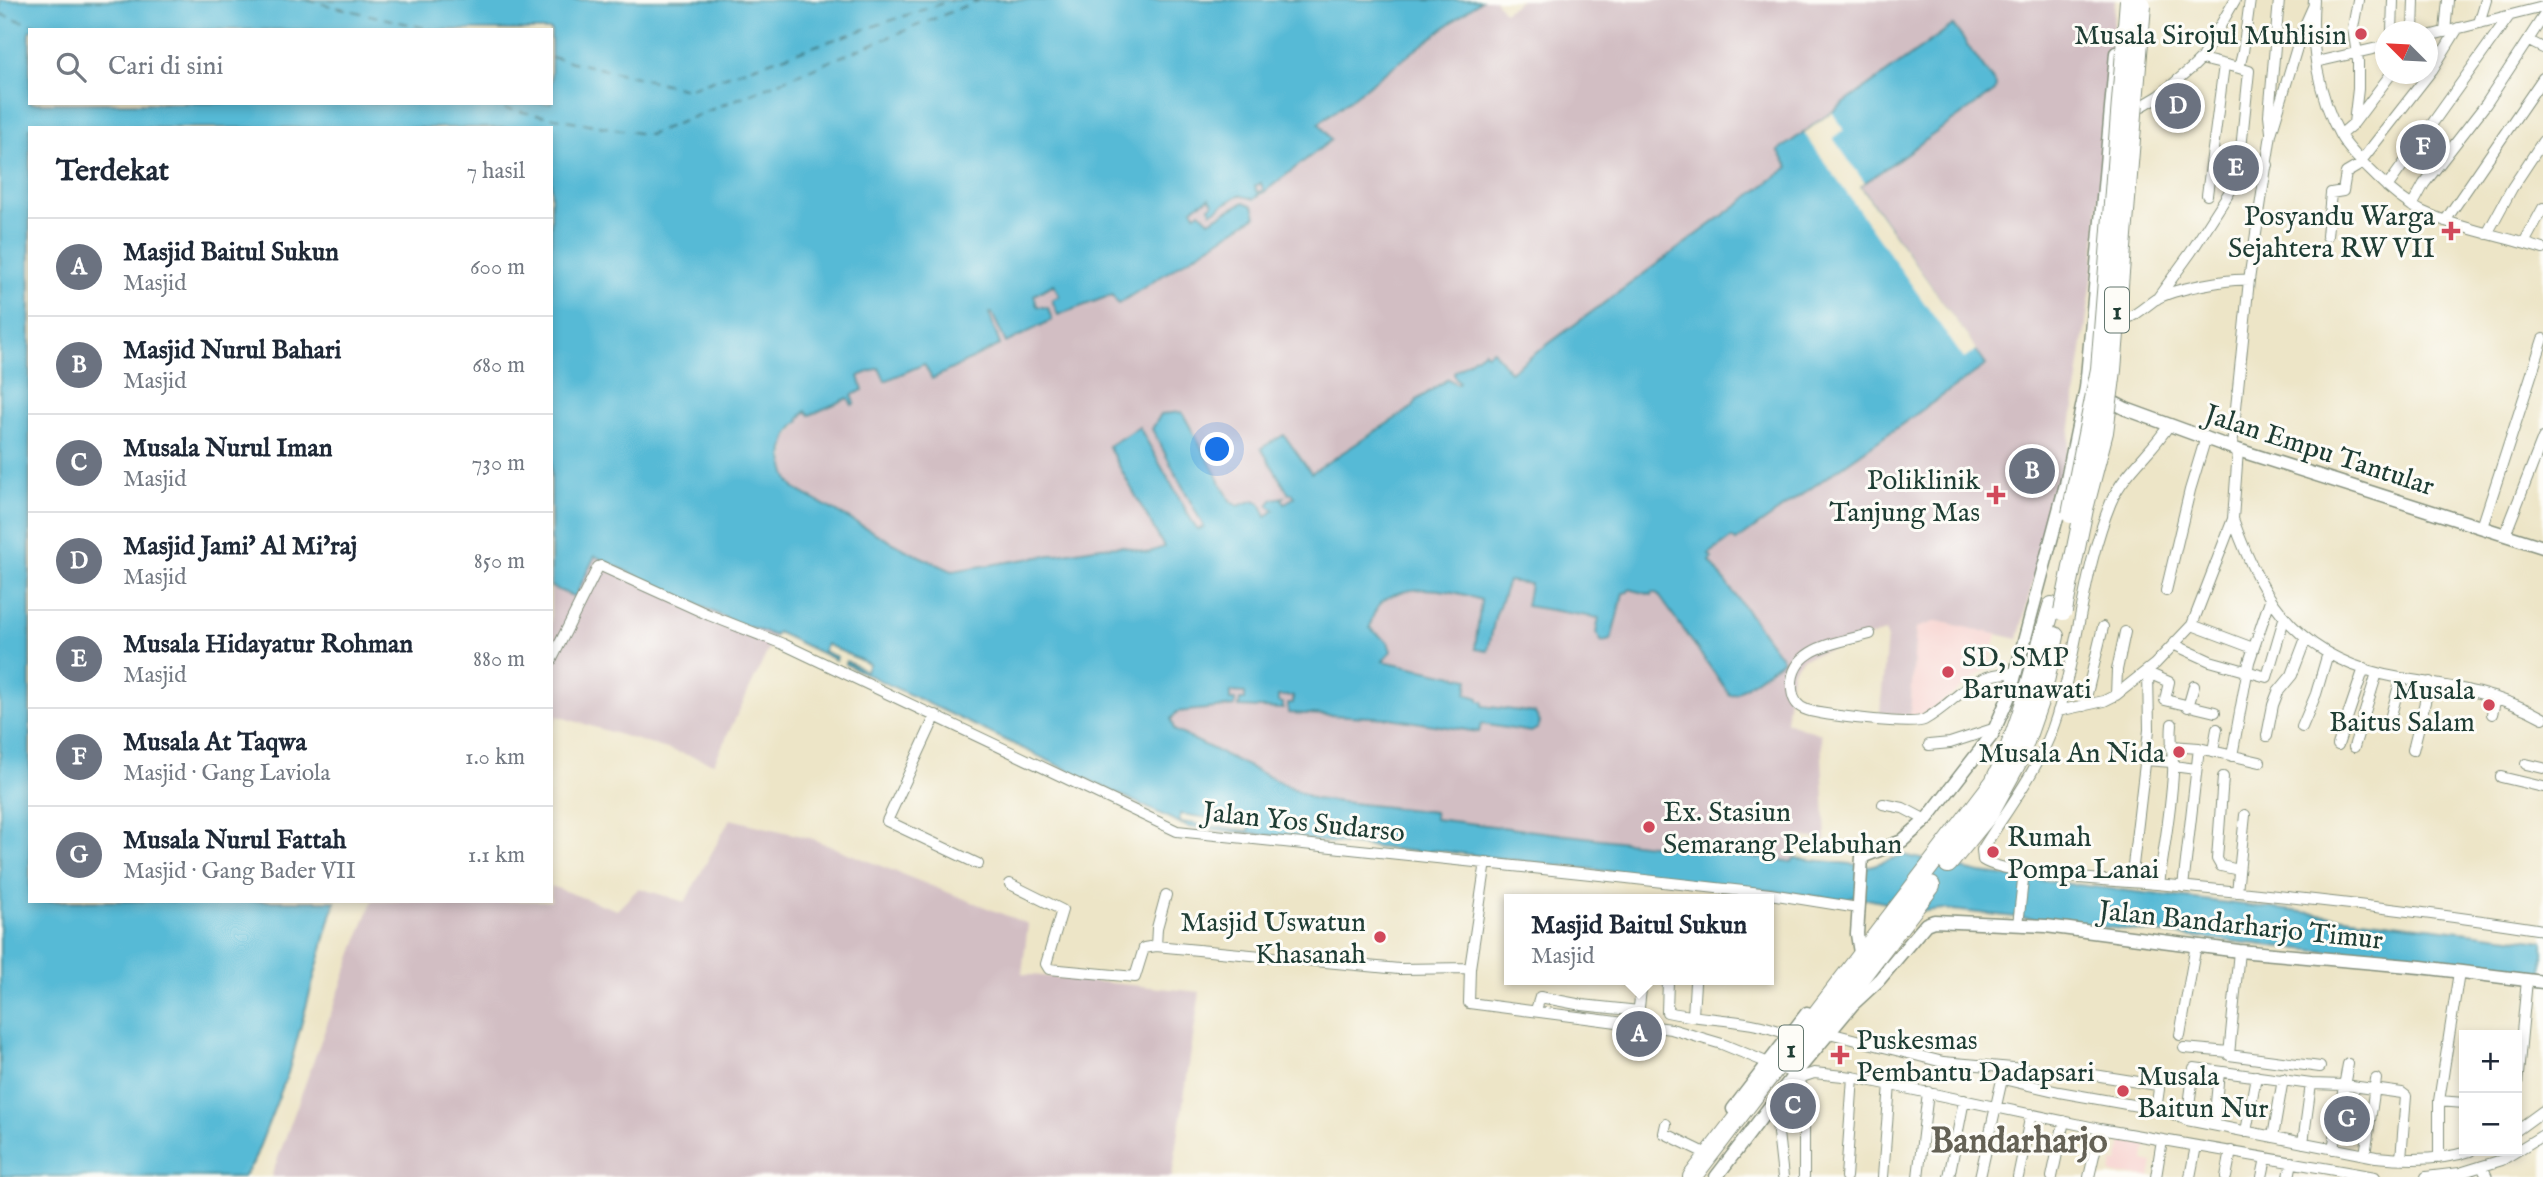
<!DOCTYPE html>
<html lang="id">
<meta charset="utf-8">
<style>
:root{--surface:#fff;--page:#f2f2f3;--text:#1f2937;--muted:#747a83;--line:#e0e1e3;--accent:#7c3aed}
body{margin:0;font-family:"IM FELL English",serif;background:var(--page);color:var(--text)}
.controls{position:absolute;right:21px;bottom:21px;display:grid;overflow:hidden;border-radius:0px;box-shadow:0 4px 10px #0003}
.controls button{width:63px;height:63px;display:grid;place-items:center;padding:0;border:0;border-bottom:2px solid var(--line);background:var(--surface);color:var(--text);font:35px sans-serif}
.compass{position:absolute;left:2375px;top:21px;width:63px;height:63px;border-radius:50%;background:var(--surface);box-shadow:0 4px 10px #0003;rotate:294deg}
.you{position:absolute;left:1218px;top:450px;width:24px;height:24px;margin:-18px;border:5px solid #fff;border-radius:50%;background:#1a73e8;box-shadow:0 0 0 10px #1a73e833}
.badge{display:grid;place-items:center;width:46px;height:46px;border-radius:50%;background:var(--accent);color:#fff;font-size:23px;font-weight:700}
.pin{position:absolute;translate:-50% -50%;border:4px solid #fff;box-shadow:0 2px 7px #0006}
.popup{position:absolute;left:1504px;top:894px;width:270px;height:91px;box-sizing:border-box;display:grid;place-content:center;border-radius:0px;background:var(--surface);filter:drop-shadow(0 2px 5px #0005);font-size:23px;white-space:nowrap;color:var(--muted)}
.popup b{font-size:26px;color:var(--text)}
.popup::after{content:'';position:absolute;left:50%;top:100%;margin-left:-14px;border:14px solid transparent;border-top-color:var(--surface)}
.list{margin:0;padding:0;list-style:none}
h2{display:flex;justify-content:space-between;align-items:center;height:91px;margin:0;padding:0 28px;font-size:30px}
h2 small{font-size:23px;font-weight:400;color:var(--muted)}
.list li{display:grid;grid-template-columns:46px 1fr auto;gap:21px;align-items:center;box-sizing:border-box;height:98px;padding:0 28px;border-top:2px solid var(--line)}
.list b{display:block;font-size:26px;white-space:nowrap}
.list p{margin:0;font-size:23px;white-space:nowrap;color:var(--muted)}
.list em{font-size:23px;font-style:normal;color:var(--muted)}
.icon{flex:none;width:38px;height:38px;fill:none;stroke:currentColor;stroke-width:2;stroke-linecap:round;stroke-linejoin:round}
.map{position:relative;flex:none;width:2543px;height:1177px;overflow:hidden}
.search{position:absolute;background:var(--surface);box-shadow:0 4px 10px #0003;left:28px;top:28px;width:525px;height:77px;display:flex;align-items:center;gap:18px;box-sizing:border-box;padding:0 24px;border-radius:0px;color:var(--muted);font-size:26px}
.panel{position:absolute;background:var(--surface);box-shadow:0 4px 10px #0003;left:28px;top:126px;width:525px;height:777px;border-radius:0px}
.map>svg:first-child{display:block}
.built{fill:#f7d0cd}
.industrial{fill:#d2bec3}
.water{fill:#57bad6;stroke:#3b7c85;stroke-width:2;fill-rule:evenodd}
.pier{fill:#ede5c7}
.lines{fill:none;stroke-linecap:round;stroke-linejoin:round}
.ferry{stroke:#306265;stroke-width:2;stroke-dasharray:9 7;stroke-linecap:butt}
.street-casing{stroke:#86917e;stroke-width:12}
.secondary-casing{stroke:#86917e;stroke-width:15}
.highway-casing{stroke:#86917e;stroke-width:20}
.street{stroke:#fff;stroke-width:10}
.secondary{stroke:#fff;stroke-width:12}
.highway{stroke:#fff;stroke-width:18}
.highway-bridge-casing{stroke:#86917e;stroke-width:20;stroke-linecap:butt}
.highway-bridge{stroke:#fff;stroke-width:18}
.poi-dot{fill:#d1495b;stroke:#fdfcf7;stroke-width:2.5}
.labels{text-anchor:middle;stroke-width:6;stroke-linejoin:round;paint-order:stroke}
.shield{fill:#fdfcf7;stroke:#62766e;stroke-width:2}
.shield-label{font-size:26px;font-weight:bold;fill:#1f3d34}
.poi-label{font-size:28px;fill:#1f3d34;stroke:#fdfcf7;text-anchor:end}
.street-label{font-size:28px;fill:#1f3d34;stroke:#fdfcf7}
.district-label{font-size:35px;font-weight:bold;fill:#646155;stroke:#fdfcf7}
</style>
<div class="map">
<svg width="2543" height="1177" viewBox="0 0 2543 1177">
<rect width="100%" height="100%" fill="#fdfcf7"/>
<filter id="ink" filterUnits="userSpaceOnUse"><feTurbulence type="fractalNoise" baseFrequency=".0143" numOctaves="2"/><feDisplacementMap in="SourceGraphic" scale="14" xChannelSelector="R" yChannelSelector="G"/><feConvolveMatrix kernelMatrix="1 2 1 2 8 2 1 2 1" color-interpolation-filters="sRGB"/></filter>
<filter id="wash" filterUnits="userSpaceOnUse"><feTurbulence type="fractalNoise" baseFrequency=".00686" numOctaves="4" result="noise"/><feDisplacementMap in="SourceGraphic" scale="28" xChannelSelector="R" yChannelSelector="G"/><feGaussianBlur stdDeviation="1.57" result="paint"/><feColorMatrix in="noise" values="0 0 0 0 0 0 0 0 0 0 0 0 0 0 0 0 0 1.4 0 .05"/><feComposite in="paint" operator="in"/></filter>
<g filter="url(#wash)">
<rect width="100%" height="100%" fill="#ede5c7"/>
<!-- built -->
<path class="built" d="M1937 621 1997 634 1988 668 1937 706 1923 714 1910 716 1916 628Z
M2123 1135 2147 1139 2144 1161 2153 1163 2150 1177 2111 1174 2113 1162 2118 1163Z"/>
<!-- industrial -->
<path class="industrial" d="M1481 0H1495L1504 12 1521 0H2115L2093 274 2068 448 2018 639 1937 621 1916 628 1910 716 1880 713 1887 637 1885 632 1803 658 1792 671 1786 722 1821 734 1826 840 1797 836 1793 862 1434 819V812L1314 799 1174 730 1171 719 1177 712 1235 706 1230 700V692H1245V701L1240 707 1282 709 1278 703V696H1293V703H1288L1289 713 1389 718 1479 732 1480 723 1531 732 1535 713 1483 706 1466 694 1469 680 1382 661 1381 635 1374 632 1370 627 1374 611 1394 593 1406 591 1427 589 1459 593 1482 600 1475 649 1488 650 1495 618 1507 581 1530 584 1527 606 1599 618 1617 616 1623 593 1629 589 1651 595 1652 592 1658 594 1731 694 1737 693 1783 660 1710 560 1709 554 1733 538 1736 541 1977 350 1860 186 1995 91 1996 85 1953 25 1778 151 1789 167 1509 372 1493 350 1486 354 1483 352 1475 358 1456 385 1394 418 1310 473 1261 449 1289 493 1292 492 1295 497 1285 503 1282 499 1271 505 1275 510 1265 517 1260 503 1255 500 1238 506 1231 502 1182 412 1152 429 1204 527 1197 530 1139 428 1108 447 1165 547 1154 552 1147 553 1122 546 1101 547 952 571 906 550 795 489 789 482 785 472 786 441 800 421 798 419 806 411 810 415 863 389 859 376 879 368 886 381 924 364 932 378 1000 345 988 313 1051 320 1048 308 1037 306 1034 295 1054 284 1060 296 1052 300 1059 315 1112 295 1118 304 1209 221 1195 214 1192 208 1210 197 1213 204 1212 211 1239 195 1258 193 1255 186 1261 182 1265 189 1331 140 1318 123Z
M594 556 730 620 775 636 714 763 557 716 551 730V587L575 597Z
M730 819 810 838 1028 924 1022 974 1200 992 1172 1177H271L372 901H551V886L617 910 639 888 685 902Z"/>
<!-- water -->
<path class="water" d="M0 0H1481L1319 123 1331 140 1264 192 1261 183 1255 186 1258 193 1261 191 1262 193 1254 199 1239 195 1212 212 1209 207 1213 204 1210 198 1192 208 1195 214 1200 212 1209 221 1244 202 1253 206 1256 216 1118 304 1112 295 1058 315 1052 300 1059 296 1054 284 1034 295 1037 306 1048 308 1052 320 1006 343 992 313H989L1000 345 932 379 924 364 885 381 879 368 859 376 863 390 852 395 855 403 852 405 848 398 810 415 806 411 799 419 800 421C780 437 778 470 795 489L906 550 952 571 1101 547 1122 546 1147 553 1164 547 1108 446 1139 427 1197 530 1204 527 1152 429 1161 414 1182 412 1231 502 1238 506 1255 500 1260 503 1266 517 1274 510 1268 505 1273 499 1284 497 1282 499 1285 503 1295 497 1292 493 1289 494 1261 448 1284 435 1311 473 1413 407 1417 400 1448 379 1457 384 1459 382 1454 376V372L1484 351 1486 354 1493 350 1510 372 1789 167 1778 151 1953 25 1996 85 1995 91 1860 186 1986 365 1736 541 1732 538 1709 554 1712 558 1710 561 1783 660 1737 693 1730 695 1658 594 1653 592 1652 595 1629 589 1628 592 1623 593 1611 640 1602 642 1596 633 1599 618 1526 606 1530 584 1508 581 1495 617 1488 651 1475 649 1481 600C1447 587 1376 576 1370 628L1388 642 1391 651 1383 661 1469 679 1466 694 1479 698V701L1483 702V706L1535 713 1540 722 1538 728 1531 732 1481 724 1479 732 1389 718 1288 713V703H1293V696H1278V702L1283 703V709L1239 707 1240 700H1245V693L1230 692V700H1235V706L1177 712 1171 719 1174 730 1314 799 1434 812 1435 819 1792 862 1794 858 1870 866 1904 855 1980 873 2543 941V976L1943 909 1925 911 1853 896 1848 899H1836L1433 850 1427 853 1211 829 1212 826 1249 831 1250 824 1180 814V822L1199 824 1198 828 1188 827 845 664 846 661 866 671 869 664 826 644 823 651 837 657 836 660 777 632 775 636 730 620 595 556 575 597 551 587V128H30V901H335L288 1073 253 1163 243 1177 0 1176ZM30 30H551V103H30Z"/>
<!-- pier -->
<path class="pier" d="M1832 112 1844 130 1833 138 1865 183 1860 186 1977 350 1964 359 1804 133Z"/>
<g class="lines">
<!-- ferry -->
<path class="ferry" d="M306 0 434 30
M0 14 37 26 59 30
M551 57 687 89 952 0
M473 103 649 135 980 0"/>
</g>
</g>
<g filter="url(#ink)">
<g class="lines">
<defs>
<path id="street" d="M2314 0C2310 43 2318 96 2340 135 2349 151 2365 165 2379 179 2391 191 2406 203 2421 211 2460 229 2502 236 2543 249
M2479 23 2486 0
M2392 32 2393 0
M2413 32 2414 0
M2445 32 2448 0
M2428 36 2543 7
M2529 41 2543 48
M2201 59 2239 68 2243 52 2250 0
M2316 62 2386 46
M2239 68 2249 71 2240 159
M2129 106H2142L2159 96 2193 67 2201 59 2235 0
M2354 123 2358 89V61L2353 28 2358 0
M2271 132 2269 115 2279 0
M2340 135 2354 123 2391 74
M2214 154C2233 157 2249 163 2268 165
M2361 161 2432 70 2458 28
M2387 187 2509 16
M2207 195 2224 65
M2412 206 2424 184 2486 104 2543 17
M2445 221 2543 78
M2487 234 2512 188 2543 141
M2327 236 2331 193 2343 191 2346 173 2363 163
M2524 243 2543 208
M2157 299 2191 252 2248 163
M2112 321C2132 321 2141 309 2156 299 2173 289 2230 278 2249 280
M2169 425C2152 452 2124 472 2111 502 2081 574 2079 656 2052 730 2036 773 2006 811 1982 850L1983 860C2006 876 2123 881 2157 884 2286 896 2415 910 2543 930
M2232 447 2249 280 2271 134 2301 34 2313 7
M2233 519C2264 607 2303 661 2400 678 2449 686 2499 693 2543 718
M2482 527 2543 339
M2505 535 2543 438
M2166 591 2190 490 2206 437
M2192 625 2253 648
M1870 634C1839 643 1788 646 1792 690 1793 700 1797 707 1807 710 1822 715 1913 726 1924 720 1959 701 1970 671 2016 673
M2175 645 2210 661 2267 677 2284 619
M551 661 598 567 601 566 709 615 783 644 1177 831 1600 875 1770 894 1858 908
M2148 673 2169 682 2165 700 2215 712
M2116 695 2117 670 2125 632
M2084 706 2103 627
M2188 707 2194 686
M2058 711 2104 701 2116 695 2155 664 2192 625 2233 519 2238 450
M2492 714 2496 698
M936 715 887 821 978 864
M2390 719 2401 678
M2302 727 2316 694 2328 653
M2267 736 2273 705 2278 692 2292 675 2306 638
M1929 745 1950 743 1996 728
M2338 745 2364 668
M2171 746 2199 748 2260 762
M2354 747 2377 673
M2413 750 2430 682
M2213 751 2217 729
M2232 756 2249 662 2270 600
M2145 760 2172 762
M2526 764 2543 768
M2173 766 2196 769
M2223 777 2217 859 2221 866 2239 870
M2501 777 2543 787
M1883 804 1903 808 1926 820
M1486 862 1470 968 1469 1003 1671 1029 1722 1044 1788 1071 1799 1078 1804 1093V1177
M2131 882 2149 730 2148 670
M1010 884 1062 910 1046 964 1049 969 1135 977 1144 948 1156 946
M2159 884C2164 847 2171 811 2173 773 2174 758 2170 742 2172 724
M2183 887 2199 748
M2237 892 2245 815
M1166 895 1157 928 1156 946 1399 969 1470 968
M2018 925 2024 871
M2239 951 2229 1055 2320 1067
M1668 980 1667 1012C1708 1021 1750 1018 1789 1035
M1536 1010 1540 997 1582 1005 1639 1011
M1693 1015 1695 983
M1637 1025 1642 980
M1829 1033 1943 1062 2094 1075 2157 1085 2159 1089 2156 1110
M2180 1035 2196 945
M2184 1048 2229 1052
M1799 1078 1814 1073 1853 1077 2100 1129 2375 1177
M2003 1079 2059 1092 2166 1111 2187 1120 2376 1157C2406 1160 2441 1161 2470 1151
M2517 1085 2527 980
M2439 1101 2464 1103
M1770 1107 1776 1115 1783 1177
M2187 1120 2194 1068 2311 1084
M1666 1124 1664 1133 1701 1151
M2214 1124 2219 1072
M2517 1130 2543 1111
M2246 1132 2256 1076
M2273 1137 2283 1079
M2303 1143 2311 1084 2344 1085 2402 1093 2406 1096 2401 1159
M2333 1149 2348 1064
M2365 1155 2376 1079
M2439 1158V1101L2459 972
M2482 1166 2487 1177
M1846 1177 1853 1077
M1883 1177 1890 1084
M1918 1177 1928 1092
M1949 1177 1964 1100
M1980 1177 2003 1075
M2018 1177 2031 1114
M2052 1177 2064 1121
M2089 1177 2100 1129
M2156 1177 2162 1140
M2190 1177 2196 1146
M2226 1177 2231 1151
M2262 1177 2266 1158
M2289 1177 2292 1162
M2426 1177 2460 1173 2502 1160 2543 1135"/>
<path id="secondary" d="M2103 397 2126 409 2238 450 2543 547
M1861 959 1857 934 1862 857 1902 841 1926 820 1992 735 2010 694 2066 484 2086 388 2116 53
M1733 1109 1807 1013
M1716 1177 1794 1075 1853 1004 1879 980 1926 924 1934 921 2046 926 2239 951 2421 967 2543 982"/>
<path id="highway" d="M1948 864 1989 814 2019 759 2043 690 2055 636
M1803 1052 1931 886
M1692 1177 1994 782C2022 727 2034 666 2052 606"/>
</defs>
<!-- street casing -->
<use href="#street" class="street-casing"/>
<!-- secondary casing -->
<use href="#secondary" class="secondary-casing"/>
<!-- highway casing -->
<use href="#highway" class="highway-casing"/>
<!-- street -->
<use href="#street" class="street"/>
<!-- secondary -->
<use href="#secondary" class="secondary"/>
<!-- highway -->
<use href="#highway" class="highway"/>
<defs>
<path id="highway-bridge" d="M2071 514 2100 369 2129 0
M2063 611 2084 509 2104 432 2112 370 2142 5"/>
</defs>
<!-- highway-bridge casing -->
<use href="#highway-bridge" class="highway-bridge-casing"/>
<!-- highway-bridge -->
<use href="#highway-bridge" class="highway-bridge"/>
</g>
</g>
<!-- markers -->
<g class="poi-dot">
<circle cx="2361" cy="34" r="7"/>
<path d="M2447.5 220.5h7v7h7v7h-7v7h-7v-7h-7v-7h7z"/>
<path d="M1992.5 484.5h7v7h7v7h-7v7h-7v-7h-7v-7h7z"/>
<circle cx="1948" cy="672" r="7"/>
<circle cx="2489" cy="705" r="7"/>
<circle cx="2179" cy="752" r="7"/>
<circle cx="1649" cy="827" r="7"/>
<circle cx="1993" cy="852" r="7"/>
<circle cx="1380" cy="937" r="7"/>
<path d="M1836.5 1044.5h7v7h7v7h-7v7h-7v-7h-7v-7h7z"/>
<circle cx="2123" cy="1091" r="7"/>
</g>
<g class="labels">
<!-- shield labels -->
<g class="shield">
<rect x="2105" y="287.5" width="24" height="45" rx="5"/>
<rect x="1779" y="1025.5" width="24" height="45" rx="5"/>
</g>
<g class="shield-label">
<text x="2117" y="319">1</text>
<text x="1791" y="1057">1</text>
</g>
<!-- poi labels -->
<g class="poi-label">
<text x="2347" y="44">Musala Sirojul Muhlisin</text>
<text x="2435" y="225">Posyandu Warga<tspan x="2435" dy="32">Sejahtera RW VII</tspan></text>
<text x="1980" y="489">Poliklinik<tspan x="1980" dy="32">Tanjung Mas</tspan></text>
<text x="1962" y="666" text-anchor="start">SD, SMP<tspan x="1962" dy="32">Barunawati</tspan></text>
<text x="2475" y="699">Musala<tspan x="2475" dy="32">Baitus Salam</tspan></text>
<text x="2165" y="762">Musala An Nida</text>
<text x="1663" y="821" text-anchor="start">Ex. Stasiun<tspan x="1663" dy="32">Semarang Pelabuhan</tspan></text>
<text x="2007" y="846" text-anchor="start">Rumah<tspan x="2007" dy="32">Pompa Lanai</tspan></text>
<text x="1366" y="931">Masjid Uswatun<tspan x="1366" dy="32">Khasanah</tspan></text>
<text x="1856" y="1049" text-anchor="start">Puskesmas<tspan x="1856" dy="32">Pembantu Dadapsari</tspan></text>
<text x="2137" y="1085" text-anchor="start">Musala<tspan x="2137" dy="32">Baitun Nur</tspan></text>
</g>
<!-- street labels -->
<g class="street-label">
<text transform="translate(2320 449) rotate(18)" y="10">Jalan Empu Tantular</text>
<text transform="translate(1304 821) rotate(6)" y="10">Jalan Yos Sudarso</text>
<text transform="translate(2241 924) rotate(6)" y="10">Jalan Bandarharjo Timur</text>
</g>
<!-- district labels -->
<g class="district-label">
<text x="2019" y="1152">Bandarharjo</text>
</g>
</g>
</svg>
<div class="controls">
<button>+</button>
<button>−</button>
</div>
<svg class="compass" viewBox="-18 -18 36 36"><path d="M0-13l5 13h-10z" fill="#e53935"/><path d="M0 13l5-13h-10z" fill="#747a83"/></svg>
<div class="you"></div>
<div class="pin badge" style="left:1639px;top:1034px;background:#6b7280">A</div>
<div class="popup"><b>Masjid Baitul Sukun</b>Masjid</div>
<div class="pin badge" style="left:2032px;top:471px;background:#6b7280">B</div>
<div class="pin badge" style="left:1793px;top:1106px;background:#6b7280">C</div>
<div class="pin badge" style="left:2178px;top:106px;background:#6b7280">D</div>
<div class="pin badge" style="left:2236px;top:168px;background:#6b7280">E</div>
<div class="pin badge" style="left:2423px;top:147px;background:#6b7280">F</div>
<div class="pin badge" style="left:2347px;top:1119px;background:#6b7280">G</div>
<div class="search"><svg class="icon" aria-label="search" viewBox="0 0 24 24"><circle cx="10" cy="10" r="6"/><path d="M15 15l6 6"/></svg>Cari di sini</div>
<section class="panel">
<h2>Terdekat<small>7 hasil</small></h2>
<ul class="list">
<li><span class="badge" style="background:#6b7280">A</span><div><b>Masjid Baitul Sukun</b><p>Masjid</p></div><em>600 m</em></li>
<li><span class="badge" style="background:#6b7280">B</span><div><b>Masjid Nurul Bahari</b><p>Masjid</p></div><em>680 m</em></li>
<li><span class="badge" style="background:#6b7280">C</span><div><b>Musala Nurul Iman</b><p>Masjid</p></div><em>730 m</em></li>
<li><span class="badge" style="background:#6b7280">D</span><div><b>Masjid Jami' Al Mi'raj</b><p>Masjid</p></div><em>850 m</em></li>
<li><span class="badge" style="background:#6b7280">E</span><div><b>Musala Hidayatur Rohman</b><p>Masjid</p></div><em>880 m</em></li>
<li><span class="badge" style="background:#6b7280">F</span><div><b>Musala At Taqwa</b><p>Masjid · Gang Laviola</p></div><em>1.0 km</em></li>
<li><span class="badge" style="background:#6b7280">G</span><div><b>Musala Nurul Fattah</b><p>Masjid · Gang Bader VII</p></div><em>1.1 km</em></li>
</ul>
</section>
</div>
